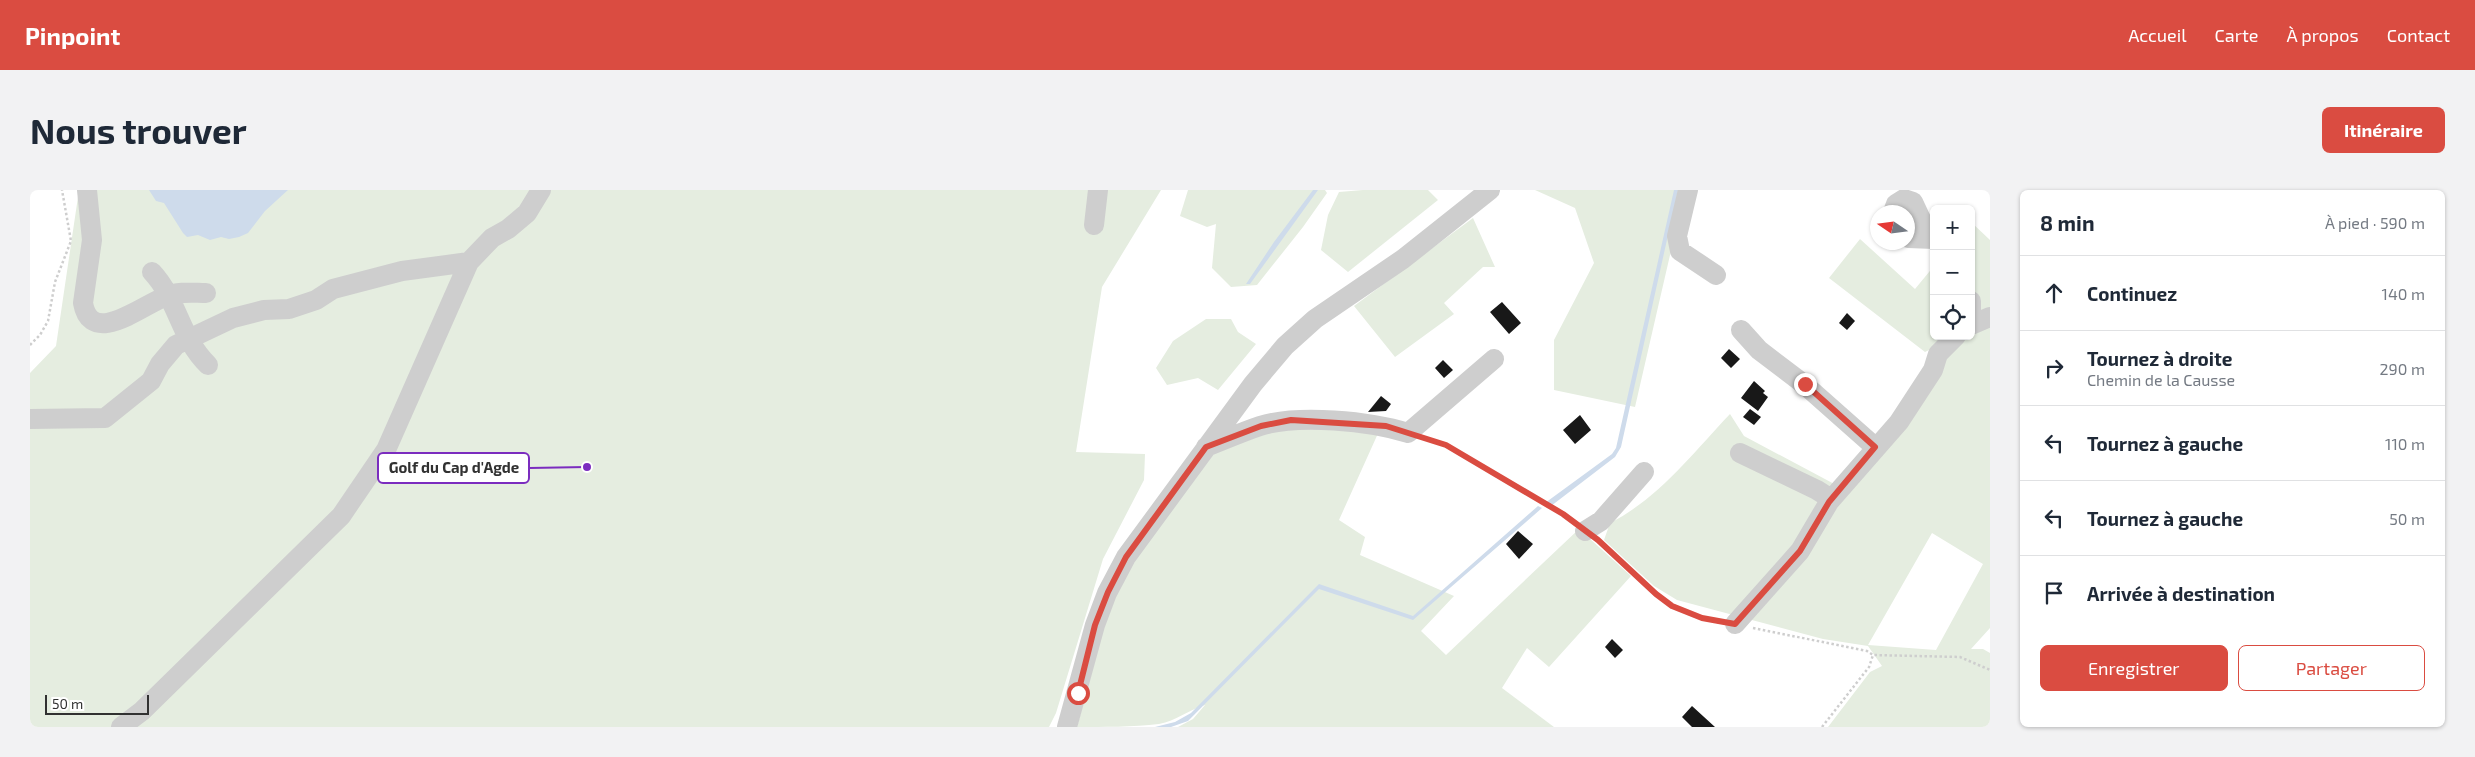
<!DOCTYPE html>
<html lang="fr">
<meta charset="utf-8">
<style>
:root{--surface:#fff;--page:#f2f2f3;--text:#1f2937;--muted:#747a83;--line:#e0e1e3;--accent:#da4c41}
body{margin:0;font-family:"Exo 2",sans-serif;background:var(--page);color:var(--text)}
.controls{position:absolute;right:15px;top:15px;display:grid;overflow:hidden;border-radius:8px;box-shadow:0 1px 4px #0004}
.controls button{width:45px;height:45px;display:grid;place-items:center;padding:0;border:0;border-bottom:1px solid var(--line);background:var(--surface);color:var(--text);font:25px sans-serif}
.compass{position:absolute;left:1840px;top:15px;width:45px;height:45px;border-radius:50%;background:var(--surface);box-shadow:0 1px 4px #0004;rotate:283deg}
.scale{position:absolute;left:15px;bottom:12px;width:104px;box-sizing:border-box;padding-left:5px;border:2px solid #313131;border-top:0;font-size:14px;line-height:18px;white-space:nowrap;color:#313131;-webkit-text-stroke:4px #fff;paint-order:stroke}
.stop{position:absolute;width:15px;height:15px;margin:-11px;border:4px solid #da4c41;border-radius:50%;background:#fff}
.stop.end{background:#da4c41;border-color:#fff;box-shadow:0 1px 5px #0008}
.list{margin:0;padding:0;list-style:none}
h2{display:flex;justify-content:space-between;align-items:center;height:65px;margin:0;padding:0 20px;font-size:21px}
h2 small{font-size:16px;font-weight:400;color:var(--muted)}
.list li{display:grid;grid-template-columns:32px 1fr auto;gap:15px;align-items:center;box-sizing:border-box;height:75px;padding:0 20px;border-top:1px solid var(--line)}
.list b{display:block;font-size:19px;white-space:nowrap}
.list p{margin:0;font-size:16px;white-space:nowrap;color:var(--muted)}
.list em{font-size:16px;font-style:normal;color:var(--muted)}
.actions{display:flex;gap:10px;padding:15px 20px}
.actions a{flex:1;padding:11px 0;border:1px solid var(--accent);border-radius:8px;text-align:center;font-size:18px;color:var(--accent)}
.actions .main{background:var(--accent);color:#fff}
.icon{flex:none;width:28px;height:28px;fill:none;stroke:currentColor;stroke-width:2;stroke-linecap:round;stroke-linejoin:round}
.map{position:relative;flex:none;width:1960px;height:537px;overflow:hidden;border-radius:8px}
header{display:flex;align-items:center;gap:30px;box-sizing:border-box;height:70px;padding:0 25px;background:var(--accent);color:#fff}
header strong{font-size:24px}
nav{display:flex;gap:28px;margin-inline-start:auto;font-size:18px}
.intro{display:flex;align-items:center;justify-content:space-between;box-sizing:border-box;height:120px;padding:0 30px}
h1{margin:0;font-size:35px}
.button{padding:12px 22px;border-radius:8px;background:var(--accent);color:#fff;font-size:18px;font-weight:700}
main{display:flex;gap:30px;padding:0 30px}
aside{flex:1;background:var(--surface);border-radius:8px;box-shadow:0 1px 4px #0004}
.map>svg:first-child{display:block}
.green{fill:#e5ede0;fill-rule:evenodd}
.water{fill:#cedbeb}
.building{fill:#181818}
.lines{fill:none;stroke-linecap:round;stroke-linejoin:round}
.path{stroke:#cecece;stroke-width:2.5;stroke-dasharray:2.5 2.5;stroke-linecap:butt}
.minor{stroke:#cecece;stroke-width:20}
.route{stroke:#da4c41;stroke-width:6}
.leader{fill:none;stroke:#7b2cbf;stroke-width:2}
.callout-dot{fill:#7b2cbf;stroke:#fff;stroke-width:2}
.callout{fill:#fff;stroke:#7b2cbf;stroke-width:2}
.callout-label{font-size:15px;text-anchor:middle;font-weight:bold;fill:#313131}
</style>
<header>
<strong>Pinpoint</strong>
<nav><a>Accueil</a><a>Carte</a><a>À propos</a><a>Contact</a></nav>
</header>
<div class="intro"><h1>Nous trouver</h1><a class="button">Itinéraire</a></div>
<main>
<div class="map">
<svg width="1960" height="537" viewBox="0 0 1960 537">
<rect width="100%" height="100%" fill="#fff"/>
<!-- green -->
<path class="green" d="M49 0H1131L1072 97 1046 262 1115 264 1114 290 1073 369 1026 523 1019 537H0V183L26 156Z
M1158 0H1295L1297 3 1273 37 1227 95 1201 97 1182 78 1186 34 1177 37 1150 26Z
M1333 0H1398L1408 10 1318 82 1291 60 1298 25 1309 2Z
M1505 0H1655L1605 217 1524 200V150L1564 73 1545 18Z
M1443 28 1465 77H1453L1414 113 1424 124 1365 167 1324 116Z
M1941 32 1960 50V438L1941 459H1953L1960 463V537H1798L1840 482 1852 476 1838 456 1793 449 1647 410 1624 396 1574 350 1580 333C1629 308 1662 264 1700 224L1714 246 1808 296 1806 311 1919 146H1941ZM1902 343 1953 374 1906 460 1838 455Z
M1830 49 1885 99 1904 76V146H1914L1905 157 1895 162 1799 88Z
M1176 129H1201L1208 142 1226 154 1188 200 1168 188 1137 195 1126 178 1143 151Z
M1270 234 1350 239 1309 330 1335 347 1330 365 1424 406 1391 441 1416 465 1549 339 1601 386 1519 477 1497 458 1472 498 1524 537H1148L1163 529 1175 515C1158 520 1146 531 1129 534 1103 537 1074 537 1047 537L1082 406 1098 372 1178 267 1230 241Z"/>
<!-- water -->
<path class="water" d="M119 0H258L235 21 218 43 209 47 199 49 191 47 180 50 168 45 157 47 153 43 134 13 126 11Z
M1283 0H1288L1220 94H1216L1244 52Z
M1644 0H1648L1591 257 1585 267 1521 316 1515 313 1582 264 1586 258Z
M1508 316 1512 318 1383 430 1289 399 1158 531 1141 537H1125L1145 532 1161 523 1289 394 1383 426Z"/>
<!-- building -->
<path class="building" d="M1472 112 1491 133 1479 144 1460 122Z
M1817 123 1825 131 1817 140 1809 133Z
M1699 159 1710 169 1701 178 1691 168Z
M1413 170 1423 180 1414 188 1405 178Z
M1724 191 1735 201 1733 203 1738 207 1728 221 1711 208Z
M1351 206 1361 214 1356 221 1338 222Z
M1720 219 1731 227 1724 235 1713 227Z
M1550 225 1561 240 1545 254 1533 240Z
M1488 341 1503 354 1489 369 1476 354Z
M1582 449 1593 460 1585 468 1575 457Z
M1662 516 1685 537H1662L1652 527Z"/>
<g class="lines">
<!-- path -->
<path class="path" d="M0 155 10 145 18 131 25 92 41 51 32 0
M1397 249 1416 255 1492 299 1542 331
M1569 351C1610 389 1630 419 1688 431
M1723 438 1837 461 1843 465 1930 467 1960 480
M1792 537 1839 477 1843 465"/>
<!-- minor -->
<path class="minor" d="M57 0 62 50 53 113C61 159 115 113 137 106 149 101 164 103 176 103
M1658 0 1647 46 1650 61 1686 85
M1863 22 1866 14 1874 9 1883 12 1897 42 1904 48
M1064 35 1068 0
M1878 48 1904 49
M122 82C148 110 150 148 178 175
M1941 111V127
M1941 135 1960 127
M1711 140 1729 160 1775 195 1845 257
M0 229 75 228 121 191 130 174 146 155 203 128 234 120 259 119 286 110 303 99 372 81 439 72 462 48 478 39 497 23 511 0
M1176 257C1194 250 1212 242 1230 236 1268 224 1340 231 1378 243L1464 169
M1799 312 1869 232 1903 180 1908 164 1926 146
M1555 341 1571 331 1614 282
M1705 434 1770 361 1799 312 1798 307 1787 300 1710 263
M91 537 112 521 311 326 356 260 439 72
M1037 537 1065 435 1077 403 1096 367 1223 194 1255 156 1285 129 1373 69 1460 0"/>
</g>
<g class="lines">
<!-- route -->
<path class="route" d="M1048 503 1065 435 1078 402 1096 367 1176 257 1231 236 1261 230 1356 236 1416 255 1533 324 1568 350 1626 404 1642 416 1672 428 1705 434 1770 361 1799 312 1845 257 1775 194"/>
</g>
<!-- callouts -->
<path class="leader" d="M557 277L499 278"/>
<circle class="callout-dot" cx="557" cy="277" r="5"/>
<rect class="callout" x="348" y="263" width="151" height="30" rx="5"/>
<g class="callout-label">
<text x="424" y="283">Golf du Cap d'Agde</text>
</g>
</svg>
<div class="controls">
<button>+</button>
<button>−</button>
<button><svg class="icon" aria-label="locate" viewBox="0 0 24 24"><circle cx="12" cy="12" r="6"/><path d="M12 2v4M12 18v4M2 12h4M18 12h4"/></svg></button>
</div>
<svg class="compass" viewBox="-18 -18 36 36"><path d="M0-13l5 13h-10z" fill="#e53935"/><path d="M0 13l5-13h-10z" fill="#747a83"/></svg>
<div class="scale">50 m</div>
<div class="stop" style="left:1048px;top:503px"></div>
<div class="stop end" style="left:1775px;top:194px"></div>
</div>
<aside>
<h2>8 min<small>À pied · 590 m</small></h2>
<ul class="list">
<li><svg class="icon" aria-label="ahead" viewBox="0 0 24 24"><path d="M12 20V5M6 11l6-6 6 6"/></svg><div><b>Continuez</b></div><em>140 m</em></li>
<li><svg class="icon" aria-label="right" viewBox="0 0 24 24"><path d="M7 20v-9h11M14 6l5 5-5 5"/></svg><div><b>Tournez à droite</b><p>Chemin de la Causse</p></div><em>290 m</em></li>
<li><svg class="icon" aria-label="left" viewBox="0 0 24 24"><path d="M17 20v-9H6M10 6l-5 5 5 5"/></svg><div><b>Tournez à gauche</b></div><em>110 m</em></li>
<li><svg class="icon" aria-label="left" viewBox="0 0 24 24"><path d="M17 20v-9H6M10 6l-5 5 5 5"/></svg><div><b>Tournez à gauche</b></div><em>50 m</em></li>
<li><svg class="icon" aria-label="arrive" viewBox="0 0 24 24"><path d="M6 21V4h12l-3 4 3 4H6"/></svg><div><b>Arrivée à destination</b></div></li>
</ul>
<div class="actions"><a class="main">Enregistrer</a><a>Partager</a></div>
</aside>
</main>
